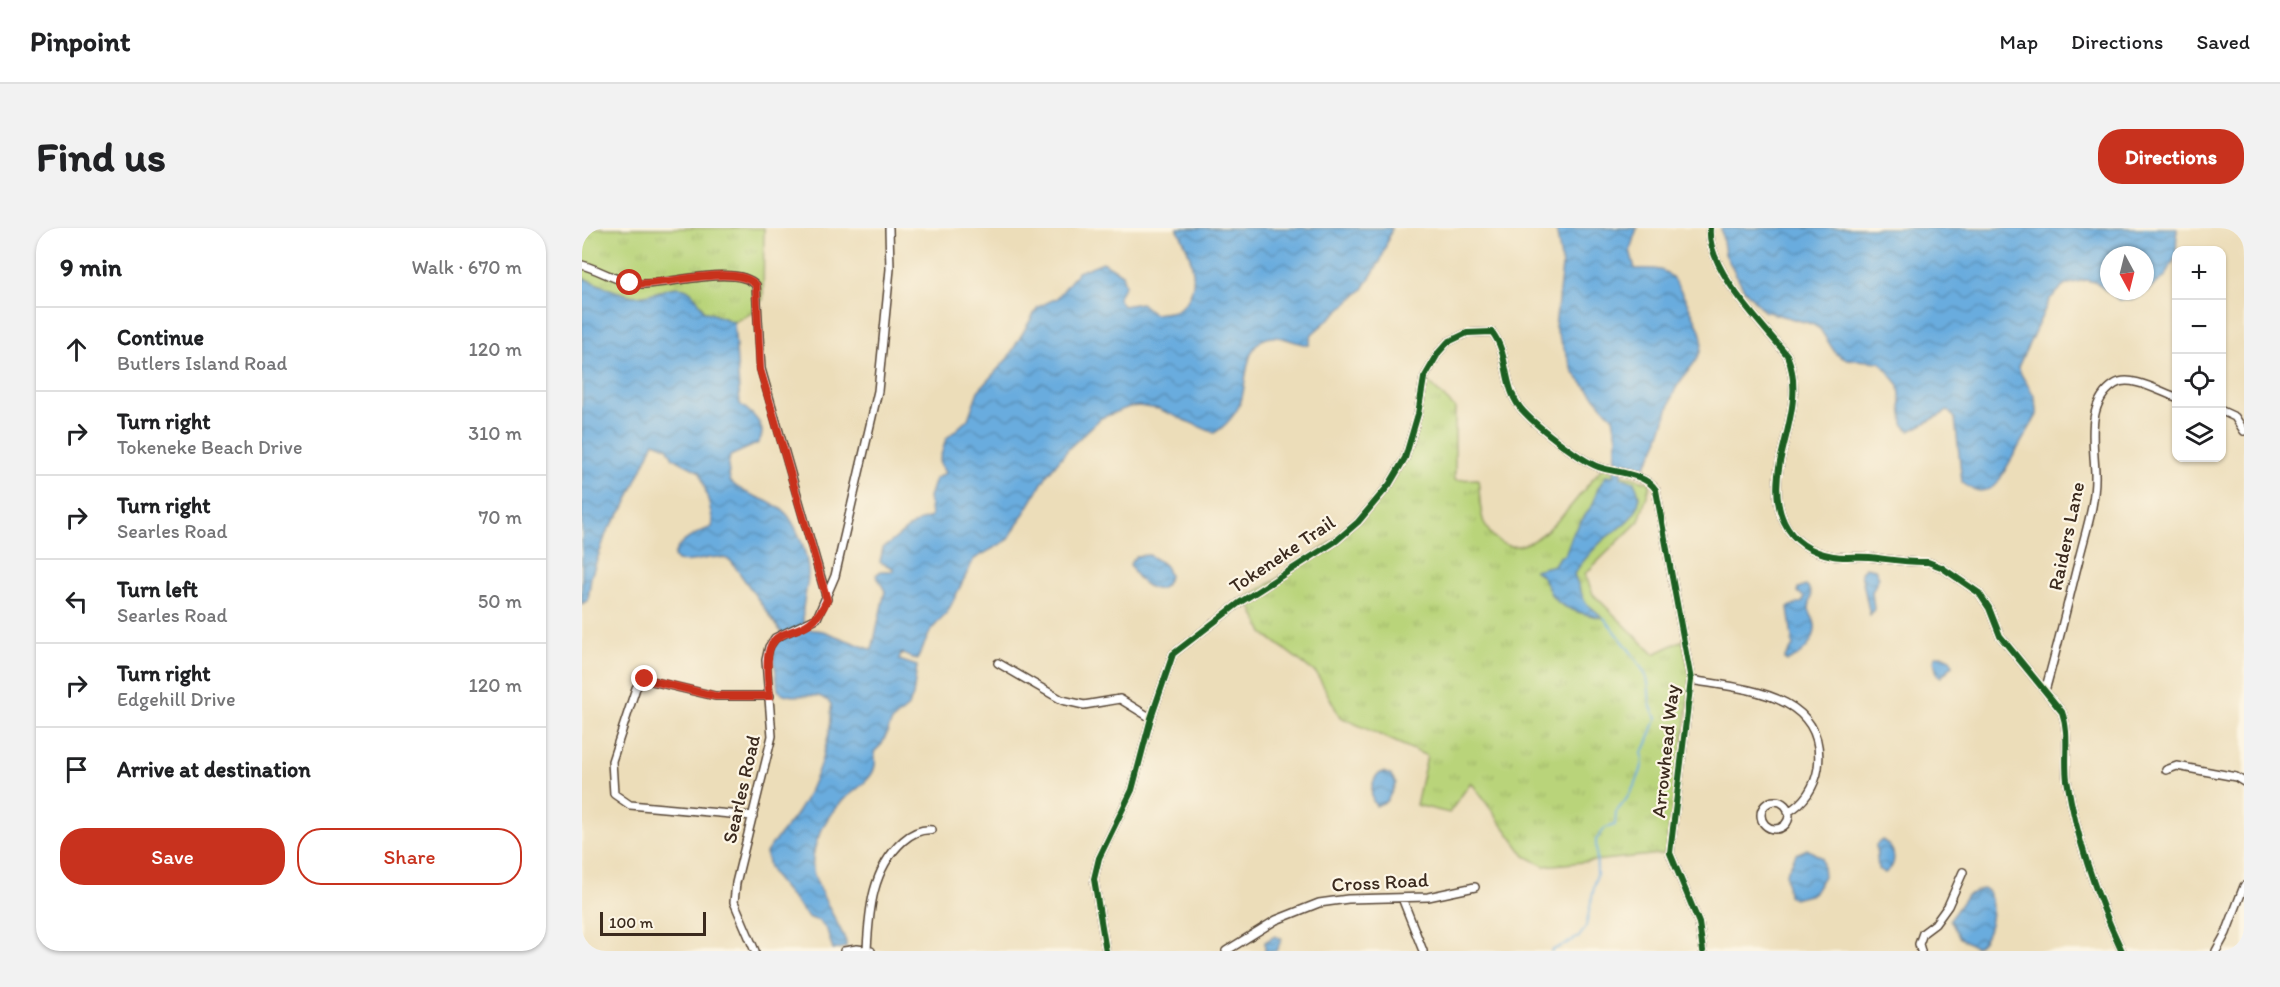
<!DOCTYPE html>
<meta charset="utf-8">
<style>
:root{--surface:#fff;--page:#f2f2f2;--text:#202124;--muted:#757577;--line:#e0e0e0;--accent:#c8321e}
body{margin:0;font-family:Itim,sans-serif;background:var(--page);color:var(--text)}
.controls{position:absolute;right:18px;top:18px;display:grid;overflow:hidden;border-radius:12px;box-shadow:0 2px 4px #0004}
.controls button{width:54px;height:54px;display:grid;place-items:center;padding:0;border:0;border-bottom:2px solid var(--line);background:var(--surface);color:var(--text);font:30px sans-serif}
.compass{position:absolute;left:1518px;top:18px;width:54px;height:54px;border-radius:50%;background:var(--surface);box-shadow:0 2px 4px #0004;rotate:173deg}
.scale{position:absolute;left:18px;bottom:15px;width:106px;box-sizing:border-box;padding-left:6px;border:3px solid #3b2a1e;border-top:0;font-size:16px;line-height:21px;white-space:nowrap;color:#3b2a1e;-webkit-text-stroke:4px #fcf5e5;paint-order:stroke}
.stop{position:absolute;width:18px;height:18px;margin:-14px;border:4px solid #c8321e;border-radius:50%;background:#fff}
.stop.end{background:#c8321e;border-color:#fff;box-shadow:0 2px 6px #0008}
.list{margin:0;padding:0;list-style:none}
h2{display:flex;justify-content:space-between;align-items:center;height:78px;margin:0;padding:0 24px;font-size:26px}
h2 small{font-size:20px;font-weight:400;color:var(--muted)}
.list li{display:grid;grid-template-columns:39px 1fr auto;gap:18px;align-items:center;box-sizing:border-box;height:84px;padding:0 24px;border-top:2px solid var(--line)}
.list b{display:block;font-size:22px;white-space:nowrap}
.list p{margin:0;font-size:20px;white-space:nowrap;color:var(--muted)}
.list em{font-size:20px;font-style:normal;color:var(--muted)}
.actions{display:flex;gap:12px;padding:18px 24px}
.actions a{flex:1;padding:14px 0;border:2px solid var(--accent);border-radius:24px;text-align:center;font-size:21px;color:var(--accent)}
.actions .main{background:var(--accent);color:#fff}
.icon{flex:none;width:33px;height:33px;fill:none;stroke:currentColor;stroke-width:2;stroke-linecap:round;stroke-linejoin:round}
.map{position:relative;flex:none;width:1662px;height:723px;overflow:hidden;border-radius:24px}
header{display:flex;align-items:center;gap:36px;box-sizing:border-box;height:84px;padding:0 30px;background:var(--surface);border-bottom:2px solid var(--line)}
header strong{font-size:28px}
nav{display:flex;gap:33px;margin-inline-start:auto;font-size:21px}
.intro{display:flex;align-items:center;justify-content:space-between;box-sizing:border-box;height:144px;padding:0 36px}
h1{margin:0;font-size:42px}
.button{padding:15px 27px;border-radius:24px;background:var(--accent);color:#fff;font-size:21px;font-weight:700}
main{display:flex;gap:36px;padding:0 36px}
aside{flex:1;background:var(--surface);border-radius:24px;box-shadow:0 2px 4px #0004}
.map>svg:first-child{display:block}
.park{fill:url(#park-tufts);stroke:#7a7f4c;stroke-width:1.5}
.water{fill:url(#water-waves);stroke:#526b7e;stroke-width:1.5;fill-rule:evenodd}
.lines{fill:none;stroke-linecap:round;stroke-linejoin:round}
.stream{stroke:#69acde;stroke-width:2}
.minor-casing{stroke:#564535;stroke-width:10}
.minor{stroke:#fff;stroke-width:7}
.cycleway-casing{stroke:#fcf5e5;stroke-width:10}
.cycleway{stroke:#1b5e20;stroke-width:6}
.route{stroke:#c8321e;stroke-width:8}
.labels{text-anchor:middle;stroke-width:4.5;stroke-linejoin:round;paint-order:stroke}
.street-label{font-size:20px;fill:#3b2a1e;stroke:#fcf5e5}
</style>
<header>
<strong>Pinpoint</strong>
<nav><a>Map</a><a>Directions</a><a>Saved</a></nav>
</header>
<div class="intro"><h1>Find us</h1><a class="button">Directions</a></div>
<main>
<aside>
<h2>9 min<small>Walk · 670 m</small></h2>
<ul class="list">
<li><svg class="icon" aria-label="ahead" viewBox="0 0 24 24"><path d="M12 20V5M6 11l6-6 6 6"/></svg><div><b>Continue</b><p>Butlers Island Road</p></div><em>120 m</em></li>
<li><svg class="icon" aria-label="right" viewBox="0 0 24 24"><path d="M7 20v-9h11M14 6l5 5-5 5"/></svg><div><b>Turn right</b><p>Tokeneke Beach Drive</p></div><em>310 m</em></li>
<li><svg class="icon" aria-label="right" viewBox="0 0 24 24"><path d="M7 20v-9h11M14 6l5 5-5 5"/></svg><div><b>Turn right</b><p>Searles Road</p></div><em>70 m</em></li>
<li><svg class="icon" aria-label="left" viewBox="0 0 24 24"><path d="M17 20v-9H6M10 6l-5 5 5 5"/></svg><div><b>Turn left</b><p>Searles Road</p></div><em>50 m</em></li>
<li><svg class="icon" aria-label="right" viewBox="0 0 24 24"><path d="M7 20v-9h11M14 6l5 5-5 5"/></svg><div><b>Turn right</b><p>Edgehill Drive</p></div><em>120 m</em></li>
<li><svg class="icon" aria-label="arrive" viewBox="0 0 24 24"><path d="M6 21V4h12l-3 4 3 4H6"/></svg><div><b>Arrive at destination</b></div></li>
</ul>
<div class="actions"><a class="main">Save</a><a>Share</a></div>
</aside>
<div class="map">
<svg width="1662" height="723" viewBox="0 0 1662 723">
<defs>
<pattern id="park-tufts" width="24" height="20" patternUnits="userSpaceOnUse" patternTransform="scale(1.5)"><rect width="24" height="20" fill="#b9d47a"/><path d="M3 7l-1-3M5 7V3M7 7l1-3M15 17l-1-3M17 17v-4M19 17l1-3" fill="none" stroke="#a0b669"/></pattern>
<pattern id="water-waves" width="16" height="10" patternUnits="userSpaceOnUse" patternTransform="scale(1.5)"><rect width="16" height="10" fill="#69acde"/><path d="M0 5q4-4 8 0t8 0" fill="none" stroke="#588cb3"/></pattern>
</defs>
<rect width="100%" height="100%" fill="#fcf5e5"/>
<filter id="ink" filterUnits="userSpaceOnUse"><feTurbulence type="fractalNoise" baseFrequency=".0167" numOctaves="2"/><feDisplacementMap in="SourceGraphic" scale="12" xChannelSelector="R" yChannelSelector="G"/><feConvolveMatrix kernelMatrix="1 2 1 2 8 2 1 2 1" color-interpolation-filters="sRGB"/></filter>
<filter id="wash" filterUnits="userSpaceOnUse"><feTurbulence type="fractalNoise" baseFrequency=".008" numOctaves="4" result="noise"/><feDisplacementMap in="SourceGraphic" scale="24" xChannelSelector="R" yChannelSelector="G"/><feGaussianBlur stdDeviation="1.35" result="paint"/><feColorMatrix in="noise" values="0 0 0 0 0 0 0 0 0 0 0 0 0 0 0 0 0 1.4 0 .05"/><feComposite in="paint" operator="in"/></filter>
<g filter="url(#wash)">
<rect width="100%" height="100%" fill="#ecddb9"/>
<!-- park -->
<path class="park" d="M0 0H182L181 71 170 85 152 94 122 83C102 42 88 66 54 68 42 69 13 54 0 50Z
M842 150 873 180V252L896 251C898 264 897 285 903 297 938 359 995 268 1020 240L1069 255 1057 293 1003 346 1011 366 1072 426 1101 412 1109 452 1088 625 962 638 943 628 889 554 867 585 834 577 845 528 758 489 735 446 681 405 665 370C724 332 789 297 822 231 832 209 837 174 842 150Z"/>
<!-- water -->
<path class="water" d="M595 0H810L799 32 781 61 730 106 727 117C713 116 699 106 685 110 662 116 665 156 659 173 655 185 643 199 632 205L577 181 557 178 547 179 519 190 487 220 465 247 426 312 392 331 366 383 349 402 335 432 319 425 317 432 335 438 331 468 325 480 310 493 300 516 292 524C300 550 273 560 259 574 243 590 228 619 231 642 234 661 257 695 264 714V719L251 722 245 702 237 693 226 689 195 652 187 640 184 625C193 610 206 599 215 585 232 560 252 506 249 476 235 458 211 476 196 462L191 420 202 408 149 333C133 323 113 337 95 333L92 329C93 314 117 304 130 299 133 293 121 253 118 244L91 230 85 219 72 214 42 280 25 303 9 349 6 372 0 376V50C13 54 42 69 54 68 88 66 102 42 122 83L152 94 158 176C170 185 189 200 175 216L148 228 146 238 148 253C164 270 194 271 207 289 216 302 225 326 226 342 228 359 214 387 225 401L241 403 290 422 303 363 294 347 299 343H311V340L298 334 301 320C319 308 328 294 349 289L347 269 353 251 363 245 357 234 364 211 386 191 396 163 426 130 456 79 475 70 496 44 521 34 540 46 543 57 536 70 541 78 559 75 572 86C578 85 589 85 595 82 624 63 608 22 595 0Z
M974 0H1055L1048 22 1053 41C1064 41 1075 39 1085 45 1095 52 1121 102 1120 114 1120 132 1100 147 1093 162 1082 188 1079 216 1062 239L1041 240 1039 249 1052 254C1069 284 1039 297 1020 313 1010 323 999 335 992 346L1003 374 1022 390C1007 387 979 382 970 368 963 356 964 349 952 342L972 337 977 329 983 327 991 305 1011 276 1016 260 1024 248 1032 247 1035 209 1031 190 992 145 973 99 980 38Z
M1139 0H1595L1594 28 1583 49 1557 69 1547 72H1537L1513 54 1503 52 1483 57 1468 71 1436 139C1442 157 1457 165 1455 187L1415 256C1402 266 1392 265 1380 254L1373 190 1366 183 1328 203 1321 196 1317 157 1298 134 1263 131 1254 126 1238 101 1230 96 1182 83 1162 61 1143 26ZM1527 27H1563V63H1527Z
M567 327 583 337 587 348C581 376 553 353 548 336L554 328Z
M1283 339 1293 341 1297 349 1290 364 1292 381 1288 387 1279 345Z
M1224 358C1232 365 1228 372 1227 380 1227 386 1233 391 1233 398 1234 413 1219 429 1205 433L1202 431 1211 418 1206 379 1221 374 1222 369 1216 364V360Z
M1359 427 1368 431 1371 437 1359 449 1355 446 1352 432 1354 428Z
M801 544 809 547 814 555 805 573 794 578C787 569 789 557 795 547Z
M1300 612C1313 619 1317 636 1303 645L1296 641 1294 617Z
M1225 621 1240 630 1242 648 1231 666 1212 671 1206 667 1204 646 1214 626Z
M1400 661 1405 662C1415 675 1409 713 1393 719L1377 709 1368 691 1385 667Z
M693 708 700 711 694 723H683V714Z"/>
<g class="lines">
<!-- stream -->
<path class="stream" d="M969 723 997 709 1004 698 1015 645 1014 612 1023 600 1033 597 1034 584C1045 572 1065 542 1060 525 1067 515 1069 502 1075 490 1062 474 1071 460 1063 446 1052 426 1038 409 1022 390"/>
</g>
</g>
<g filter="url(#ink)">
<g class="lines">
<defs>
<path id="minor" d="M1128 0C1124 41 1181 97 1205 127 1220 163 1205 200 1198 234 1189 279 1201 319 1251 328 1262 330 1275 328 1287 329 1307 331 1326 335 1346 334L1359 339 1397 365 1407 380 1418 408 1480 484C1488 506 1482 529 1485 552 1495 613 1514 668 1540 723
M0 37C19 42 37 55 57 56 83 58 154 35 174 57L179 141 245 371
M1640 183 1653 189 1662 203
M416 435 480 472 502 477 538 471 569 490
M1109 452C1161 461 1246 465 1236 540 1233 559 1222 575 1206 584
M1463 463C1475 421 1485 378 1496 335 1503 305 1514 276 1513 245 1512 215 1503 175 1533 156 1548 146 1579 164 1594 169
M1584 542 1595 538 1654 549 1662 554
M1179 587a14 14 0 1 1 28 0a14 14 0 1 1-28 0Z
M171 588 48 577 32 566 30 533 54 460 61 451 133 468H188
M820 670 841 723
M285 722C287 682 290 641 321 613 329 606 339 601 350 602
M173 723 152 674 154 655 190 508 184 432 187 419 193 410 235 390 253 348 296 163 308 41 307 0
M262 723 275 721 289 723
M524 723 512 651 517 630 550 562 569 490 591 426 657 375 754 313 776 294 807 257 823 230 836 186 842 150 857 124 866 114 885 105 910 104C929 128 919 161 942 184 955 198 1002 236 1020 240 1037 245 1064 246 1074 262L1109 452 1088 625 1117 695 1121 723
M644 723 694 692 737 675 766 671 846 669 893 659
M1339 723 1337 716 1341 705 1353 696 1366 678 1381 644
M1634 723 1644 705 1662 658"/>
</defs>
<!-- minor casing -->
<use href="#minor" class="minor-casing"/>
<!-- minor -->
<use href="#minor" class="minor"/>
<defs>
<path id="cycleway" d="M1128 0C1124 41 1181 97 1205 127 1220 163 1205 200 1198 234 1189 279 1201 319 1251 328 1262 330 1275 328 1287 329 1307 331 1326 335 1346 334L1359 339 1397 365 1407 380 1418 408 1480 484C1488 506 1482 529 1485 552 1495 613 1514 668 1540 723
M524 723 512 651 517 630 550 562 569 490 591 426 657 375 754 313 776 294 807 257 823 230 836 186 842 150 857 124 866 114 885 105 910 104C929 128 919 161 942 184 955 198 1002 236 1020 240 1037 245 1064 246 1074 262L1109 452 1088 625 1117 695 1121 723"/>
</defs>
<!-- cycleway casing -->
<use href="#cycleway" class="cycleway-casing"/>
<!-- cycleway -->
<use href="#cycleway" class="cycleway"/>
</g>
</g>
<g class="lines" filter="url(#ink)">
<!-- route -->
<path class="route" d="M48 55C77 60 153 34 174 57L178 141 245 372C220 428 174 375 188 468H133L63 451"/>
</g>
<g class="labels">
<!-- street labels -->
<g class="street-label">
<text transform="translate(1484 308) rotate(-78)" y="7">Raiders Lane</text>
<text transform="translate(700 326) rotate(-34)" y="7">Tokeneke Trail</text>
<text transform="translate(1083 523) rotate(-84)" y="7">Arrowhead Way</text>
<text transform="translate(159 561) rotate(-77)" y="7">Searles Road</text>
<text transform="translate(798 654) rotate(-3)" y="7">Cross Road</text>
</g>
</g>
</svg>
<div class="controls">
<button>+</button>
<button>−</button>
<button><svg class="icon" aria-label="locate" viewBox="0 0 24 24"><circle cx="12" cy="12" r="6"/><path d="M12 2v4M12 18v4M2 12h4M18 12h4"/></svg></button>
<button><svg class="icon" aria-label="layers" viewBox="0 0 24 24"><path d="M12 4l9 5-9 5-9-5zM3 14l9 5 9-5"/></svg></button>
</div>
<svg class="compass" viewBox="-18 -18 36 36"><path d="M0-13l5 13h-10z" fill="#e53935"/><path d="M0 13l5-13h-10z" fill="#757577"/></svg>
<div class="scale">100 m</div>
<div class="stop" style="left:48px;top:55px"></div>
<div class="stop end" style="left:63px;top:451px"></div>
</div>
</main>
